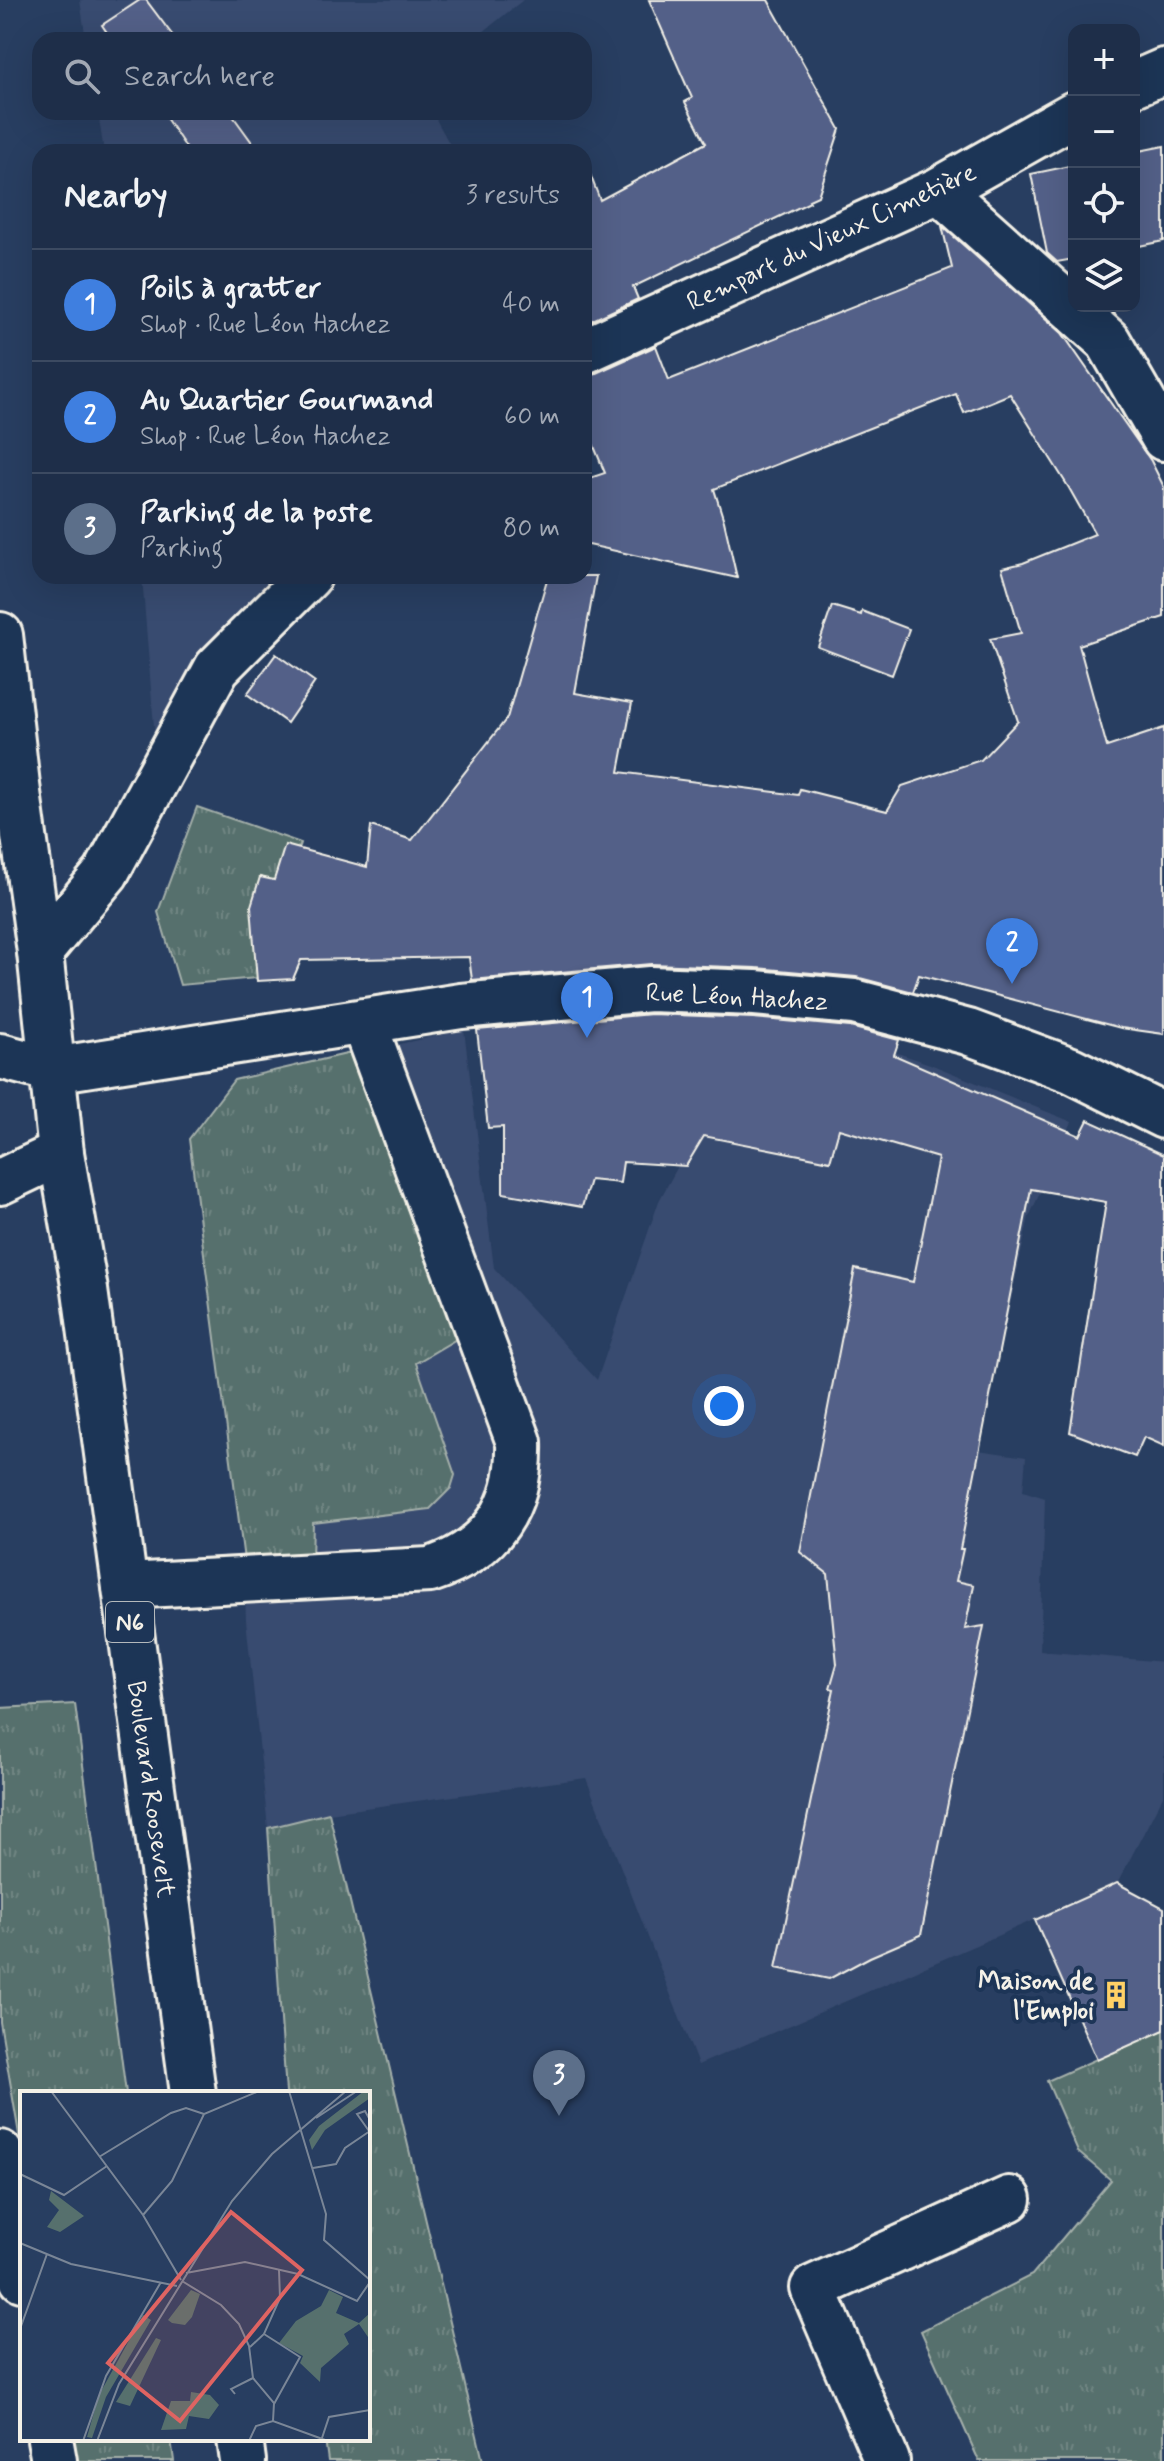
<!DOCTYPE html>
<meta charset="utf-8">
<style>
:root{--surface:#1e2e49;--page:#263650;--text:#f1f3f6;--muted:#a1a8b4;--line:#3c4a61;--accent:#ffd166}
body{margin:0;font-family:Mynerve,sans-serif;background:var(--page);color:var(--text)}
.controls{position:absolute;right:24px;top:24px;display:grid;overflow:hidden;border-radius:16px;box-shadow:0 8px 32px #0002}
.controls button{width:72px;height:72px;display:grid;place-items:center;padding:0;border:0;border-bottom:2px solid var(--line);background:var(--surface);color:var(--text);font:40px sans-serif}
.you{position:absolute;left:724px;top:1406px;width:28px;height:28px;margin:-20px;border:6px solid #fff;border-radius:50%;background:#1a73e8;box-shadow:0 0 0 12px #1a73e833}
.badge{display:grid;place-items:center;width:52px;height:52px;border-radius:50%;background:var(--accent);color:#fff;font-size:26px;font-weight:700}
.pin{position:absolute;translate:-50% -66px;filter:drop-shadow(0 2px 4px #0008)}
.pin::after{content:'';position:absolute;top:42px;width:28px;height:24px;background:inherit;clip-path:polygon(0 0,100% 0,50% 100%)}
.list{margin:0;padding:0;list-style:none}
h2{display:flex;justify-content:space-between;align-items:center;height:104px;margin:0;padding:0 32px;font-size:34px}
h2 small{font-size:26px;font-weight:400;color:var(--muted)}
.list li{display:grid;grid-template-columns:52px 1fr auto;gap:24px;align-items:center;box-sizing:border-box;height:112px;padding:0 32px;border-top:2px solid var(--line)}
.list b{display:block;font-size:30px;white-space:nowrap}
.list p{margin:0;font-size:26px;white-space:nowrap;color:var(--muted)}
.list em{font-size:26px;font-style:normal;color:var(--muted)}
.icon{flex:none;width:44px;height:44px;fill:none;stroke:currentColor;stroke-width:2;stroke-linecap:round;stroke-linejoin:round}
.map{position:relative;flex:none;width:1164px;height:2461px;overflow:hidden}
.search{position:absolute;background:var(--surface);box-shadow:0 8px 32px #0002;left:32px;top:32px;width:560px;height:88px;display:flex;align-items:center;gap:20px;box-sizing:border-box;padding:0 28px;border-radius:24px;color:var(--muted);font-size:30px}
.panel{position:absolute;background:var(--surface);box-shadow:0 8px 32px #0002;left:32px;top:144px;width:560px;height:440px;border-radius:24px}
.map>svg:first-child{display:block}
.built{fill:#394b6f}
.grass{fill:url(#grass-tufts);stroke:#a5b0aa;stroke-width:2}
.building{fill:#536088;stroke:#f4f1e8;stroke-width:2}
.lines{fill:none;stroke-linecap:round;stroke-linejoin:round}
.minor-casing{stroke:#f4f1e8;stroke-width:50}
.major-casing{stroke:#f4f1e8;stroke-width:50}
.minor{stroke:#1d3557;stroke-width:44}
.major{stroke:#1d3557;stroke-width:44}
.labels{text-anchor:middle;stroke-width:8;stroke-linejoin:round;paint-order:stroke}
.shield{fill:#1d3557;stroke:#b4b9bc;stroke-width:2}
.shield-label{font-size:24px;font-weight:bold;fill:#f4f1e8}
.street-label{font-size:26px;fill:#f4f1e8;stroke:#1d3557}
.poi-label{font-size:26px;font-weight:bold;fill:#f4f1e8;stroke:#1d3557;text-anchor:end}
.inset-road{fill:none;stroke:#7a8697;stroke-width:2}
.view{fill:#df6462;fill-opacity:0.15;stroke:#df6462;stroke-width:4}
.inset-edge{fill:none;stroke:#f4f1e8;stroke-width:4}
</style>
<div class="map">
<svg width="1164" height="2461" viewBox="0 0 1164 2461">
<defs>
<pattern id="grass-tufts" width="24" height="20" patternUnits="userSpaceOnUse" patternTransform="scale(2)"><rect width="24" height="20" fill="#56706d"/><path d="M3 7l-1-3M5 7V3M7 7l1-3M15 17l-1-3M17 17v-4M19 17l1-3" fill="none" stroke="#6f8582"/></pattern>
</defs>
<rect width="100%" height="100%" fill="#283e61"/>
<filter id="ink" filterUnits="userSpaceOnUse"><feTurbulence type="fractalNoise" baseFrequency=".0125" numOctaves="2"/><feDisplacementMap in="SourceGraphic" scale="16" xChannelSelector="R" yChannelSelector="G"/><feConvolveMatrix kernelMatrix="1 2 1 2 8 2 1 2 1" color-interpolation-filters="sRGB"/></filter>
<g filter="url(#ink)">
<!-- built -->
<path class="built" d="M80 0H523L473 40H86Z
M98 112H432L454 152H104Z
M142 576H273L214 641 155 739Z
M733 1008 850 1037 930 1064 1072 1122 1029 1217 978 1450 1026 1457 1023 1491 1045 1498 1040 1651 1164 1662V1794L1117 1884 698 2065 586 1778 329 1813 268 1828 246 1620 244 1560 189 1139 234 1080 464 1030 494 1268 597 1380 659 1201 695 1135 710 1115Z"/>
<!-- grass -->
<path class="grass" d="M197 807 301 843 269 937V977L180 985 158 912Z
M351 1053 458 1338 416 1363 455 1475 451 1488 430 1509 313 1523 312 1560H244L189 1139 234 1080Z
M75 1704 126 2093H22V2152L0 2022V1708Z
M329 1813 483 2461H328L325 2439H368V2093H286L268 1828Z
M1164 2029V2461H979L921 2331 1032 2275 1111 2180 1078 2152 1047 2081Z
M71 2439H171L174 2461H75Z"/>
<!-- building -->
<path class="building" d="M140 0H146L176 40H112L102 25Z
M649 0H768L840 129 818 196 809 200 810 202 633 287 638 299 584 324V169H588L600 200 706 143 685 102 692 98Z
M162 112H230L259 152H189Z
M1164 146V241L1134 247V152Z
M1074 165V259L1057 262 1047 253 1031 174Z
M942 226 1062 333 1151 461 1164 487V617L1079 645 1107 747 1164 728V1034L1121 1028 919 975 913 992 856 977 756 968 651 964 472 980 469 957 301 960 293 979 257 981 251 906 260 877 274 880 285 845 367 867 371 826 412 840 507 718 548 576H596L575 693 632 703 619 772 798 795 800 789 887 811 902 786 981 760 1018 721 990 639 1021 633 1002 568 1023 563 1095 534 1069 488 1010 394 964 413 956 394 714 489 724 521 737 578 584 544V480L605 473 584 422V376L594 374 656 346 669 380 952 268Z
M832 606 861 615 862 611 909 629 892 675 818 647Z
M276 654 315 682 287 723 247 694Z
M651 1014 753 1018 850 1027 899 1040 894 1055 1080 1136 1088 1120 1164 1155V1446L1144 1437 1135 1457 1070 1432 1106 1202 1031 1189 960 1549H963L956 1581 974 1585 965 1629 984 1626 921 1935 870 1957 829 1979 776 1968 834 1689 830 1688 837 1664 828 1574 800 1552 855 1269 913 1282 938 1158 839 1129 830 1161 704 1136 686 1166 623 1162 620 1183 590 1180 582 1207 503 1193V1127L488 1128 477 1030Z
M1117 1883 1164 1908V2030L1097 2060 1035 1920Z"/>
<g class="lines">
<defs>
<path id="minor" d="M1134 84 1164 71
M939 190 1108 341 1164 438
M584 351 939 190 1074 114
M40 952 106 873 217 668 309 576
M53 1070 461 1006 650 989 755 993 854 1002 968 1032 1071 1070 1164 1116
M0 1182 61 1153
M125 1586 430 1570C492 1550 521 1506 519 1442L363 1021
M0 2153 22 2279
M50 2439 54 2461
M887 2461 813 2288 1009 2199"/>
<path id="major" d="M0 635 17 785 40 952 61 1153 85 1290 193 2093
M0 1056 53 1070
M240 2439 243 2461"/>
</defs>
<!-- minor casing -->
<use href="#minor" class="minor-casing"/>
<!-- major casing -->
<use href="#major" class="major-casing"/>
<!-- minor -->
<use href="#minor" class="minor"/>
<!-- major -->
<use href="#major" class="major"/>
</g>
</g>
<!-- icons -->
<defs>
<symbol id="building-bare" viewBox="-9 -9 18 18"><path d="M-4-6H4V6H1V3H-1V6H-4ZM-2.5-4.3h1.7v1.8h-1.7ZM.8-4.3h1.7v1.8H.8ZM-2.5-1h1.7V.8h-1.7ZM.8-1h1.7V.8H.8Z" fill="#ffd166" stroke="#1d3557" stroke-width="2.5" paint-order="stroke"/></symbol>
</defs>
<g fill-rule="evenodd">
<use href="#building-bare" x="1096" y="1975" width="40" height="40"/>
</g>
<g class="labels">
<!-- shield labels -->
<rect class="shield" x="106" y="1602" width="48" height="40" rx="6"/>
<g class="shield-label">
<text x="130" y="1630">N6</text>
</g>
<!-- street labels -->
<g class="street-label">
<text transform="translate(831 236) rotate(-25)" y="9">Rempart du Vieux Cimetière</text>
<text transform="translate(737 996) rotate(3)" y="9">Rue Léon Hachez</text>
<text transform="translate(152 1789) rotate(82)" y="9">Boulevard Roosevelt</text>
</g>
<!-- poi labels -->
<g class="poi-label">
<text x="1094" y="1989">Maison de<tspan x="1094" dy="30">l'Emploi</tspan></text>
</g>
</g>
<!-- overview -->
<g transform="translate(20 2091)">
<rect width="350" height="350" fill="#283e61"/>
<path d="M344 0H350V7L305 39 292 59 289 49 299 35ZM171 199 180 203 172 226 165 234 152 232 148 229ZM309 199 323 206 316 222 339 232 350 222V249L339 233 324 243 329 253 301 277 300 291 280 272 283 265 259 252 276 230 301 215ZM123 224 131 229 86 306 72 347 67 346 79 304ZM136 247 141 249 110 315 96 311ZM171 301 190 304 199 314 189 328 169 325 166 338 141 339 151 310H170Z" fill="#56706d"/>
<path d="M31 100 64 125 40 141 27 136 39 119 29 109Z" fill="#56706d"/>
<path class="inset-road" d="M31 0 123 124 161 189M269 0 306 123 304 149 350 189M296 27 337 0M349 40 337 23 345 20 350 29M79 66 151 22 166 17 184 23M293 77 316 73 325 57 350 40M0 83 44 104 87 75M123 124 152 90 184 23 239 0M0 152 51 173 157 195M166 182 225 171 278 183 337 210 350 191M162 190 201 214 219 233 229 255 233 287 254 312 253 330M0 238 27 163M244 243 280 266 254 313M230 256 244 243 260 207 259 179M215 303 211 298 233 287M63 350 86 285 141 191M77 350 99 293 212 110 252 63 326 0M212 350H229L236 335 253 330 308 350M301 350 309 326 350 319"/>
<path class="view" d="M211 121 282 179 160 330 88 272Z"/>
<rect width="350" height="350" class="inset-edge"/>
</g>
</svg>
<div class="controls">
<button>+</button>
<button>−</button>
<button><svg class="icon" aria-label="locate" viewBox="0 0 24 24"><circle cx="12" cy="12" r="6"/><path d="M12 2v4M12 18v4M2 12h4M18 12h4"/></svg></button>
<button><svg class="icon" aria-label="layers" viewBox="0 0 24 24"><path d="M12 4l9 5-9 5-9-5zM3 14l9 5 9-5"/></svg></button>
</div>
<div class="you"></div>
<div class="pin badge" style="left:587px;top:1038px;background:#3f7fe0">1</div>
<div class="pin badge" style="left:1012px;top:984px;background:#3f7fe0">2</div>
<div class="pin badge" style="left:559px;top:2116px;background:#5c6f8a">3</div>
<div class="search"><svg class="icon" aria-label="search" viewBox="0 0 24 24"><circle cx="10" cy="10" r="6"/><path d="M15 15l6 6"/></svg>Search here</div>
<section class="panel">
<h2>Nearby<small>3 results</small></h2>
<ul class="list">
<li><span class="badge" style="background:#3f7fe0">1</span><div><b>Poils à gratter</b><p>Shop · Rue Léon Hachez</p></div><em>40 m</em></li>
<li><span class="badge" style="background:#3f7fe0">2</span><div><b>Au Quartier Gourmand</b><p>Shop · Rue Léon Hachez</p></div><em>60 m</em></li>
<li><span class="badge" style="background:#5c6f8a">3</span><div><b>Parking de la poste</b><p>Parking</p></div><em>80 m</em></li>
</ul>
</section>
</div>
